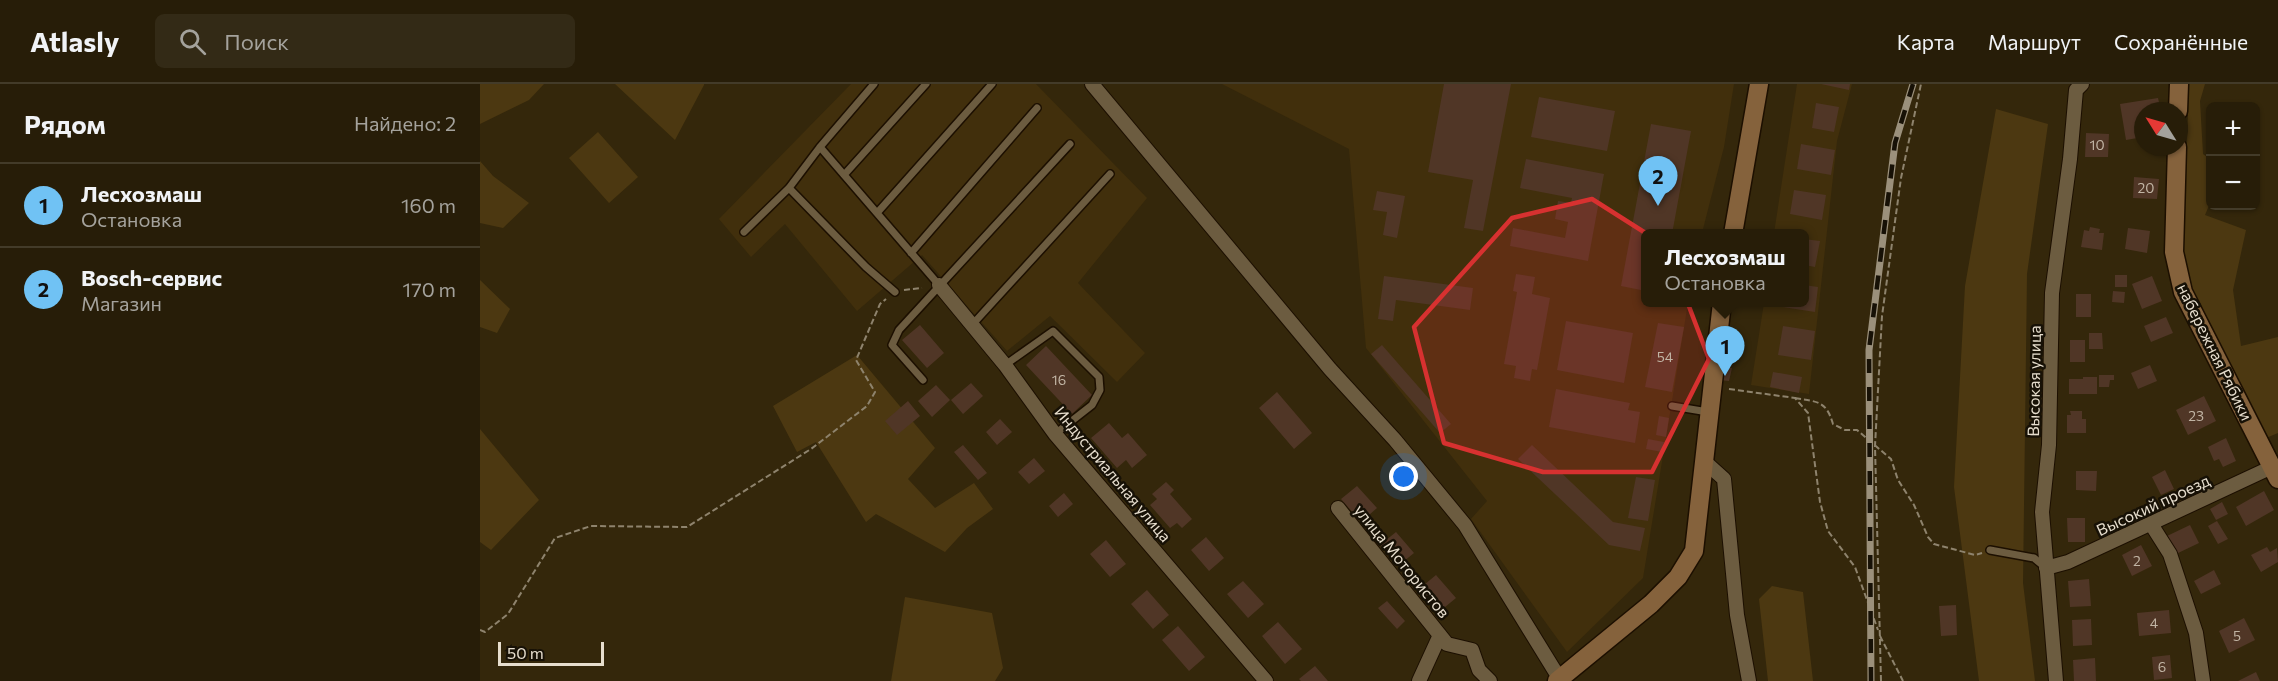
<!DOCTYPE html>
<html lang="ru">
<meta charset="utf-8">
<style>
:root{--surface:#271d08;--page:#332a16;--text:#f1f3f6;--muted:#a4a29c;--line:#433b29;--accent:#70c2f4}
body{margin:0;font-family:Commissioner,sans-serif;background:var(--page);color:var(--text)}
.controls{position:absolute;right:18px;top:18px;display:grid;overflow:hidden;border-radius:9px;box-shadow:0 2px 4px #0004}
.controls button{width:54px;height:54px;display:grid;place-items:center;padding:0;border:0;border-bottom:2px solid var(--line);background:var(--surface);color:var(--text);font:30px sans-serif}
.compass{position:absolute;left:1654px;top:18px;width:54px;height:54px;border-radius:50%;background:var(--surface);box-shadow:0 2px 4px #0004;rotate:307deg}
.scale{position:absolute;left:18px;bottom:15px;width:106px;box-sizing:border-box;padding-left:6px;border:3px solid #e7dece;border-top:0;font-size:16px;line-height:21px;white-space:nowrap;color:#e7dece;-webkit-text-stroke:4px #171106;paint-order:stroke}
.you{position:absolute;left:924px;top:393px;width:21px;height:21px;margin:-15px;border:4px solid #fff;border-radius:50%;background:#1a73e8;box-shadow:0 0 0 9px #1a73e833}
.badge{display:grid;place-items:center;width:39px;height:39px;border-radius:50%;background:var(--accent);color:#111;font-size:20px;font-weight:700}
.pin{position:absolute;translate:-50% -50px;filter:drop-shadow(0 2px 3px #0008)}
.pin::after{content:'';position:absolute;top:32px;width:21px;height:18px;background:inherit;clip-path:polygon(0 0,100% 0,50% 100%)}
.popup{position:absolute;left:1161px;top:145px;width:168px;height:78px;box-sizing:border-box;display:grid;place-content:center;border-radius:9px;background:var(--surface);filter:drop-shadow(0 2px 4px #0005);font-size:20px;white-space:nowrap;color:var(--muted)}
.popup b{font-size:22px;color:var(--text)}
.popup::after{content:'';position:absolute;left:50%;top:100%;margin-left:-12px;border:12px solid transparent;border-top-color:var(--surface)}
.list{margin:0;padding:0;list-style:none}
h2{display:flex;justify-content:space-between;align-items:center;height:78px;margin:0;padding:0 24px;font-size:26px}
h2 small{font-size:20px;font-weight:400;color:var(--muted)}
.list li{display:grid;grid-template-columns:39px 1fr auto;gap:18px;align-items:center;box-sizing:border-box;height:84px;padding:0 24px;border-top:2px solid var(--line)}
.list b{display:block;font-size:22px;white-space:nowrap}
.list p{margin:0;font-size:20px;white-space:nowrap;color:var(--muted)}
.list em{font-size:20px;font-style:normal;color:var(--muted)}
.icon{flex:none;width:33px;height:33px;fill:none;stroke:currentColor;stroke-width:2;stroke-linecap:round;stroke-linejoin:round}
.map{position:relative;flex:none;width:1798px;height:597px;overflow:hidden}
header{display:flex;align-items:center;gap:36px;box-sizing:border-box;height:84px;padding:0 30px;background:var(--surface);border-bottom:2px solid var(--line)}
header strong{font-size:28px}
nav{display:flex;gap:33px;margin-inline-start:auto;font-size:21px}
.search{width:420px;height:54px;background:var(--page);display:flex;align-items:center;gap:15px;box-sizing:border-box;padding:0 21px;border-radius:9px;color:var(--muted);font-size:22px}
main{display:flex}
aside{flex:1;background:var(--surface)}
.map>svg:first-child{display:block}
.built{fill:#412f0c}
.green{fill:#4c3811}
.building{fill:#503626}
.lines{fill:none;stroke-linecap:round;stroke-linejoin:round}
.lane-casing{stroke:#1c0f00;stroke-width:10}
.street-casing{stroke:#1c0f00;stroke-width:16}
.secondary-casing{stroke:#1c0f00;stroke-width:21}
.path{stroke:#8e836d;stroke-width:2;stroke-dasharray:6 3;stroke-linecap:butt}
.lane{stroke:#6c5c40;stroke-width:7}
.street{stroke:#6c5c40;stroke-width:14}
.secondary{stroke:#85623c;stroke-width:18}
.rail-casing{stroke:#9b907b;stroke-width:7}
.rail{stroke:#171106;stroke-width:4.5;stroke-dasharray:14;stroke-linecap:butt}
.marked{fill:#d73130;fill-opacity:0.2;stroke:#d73130;stroke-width:4.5;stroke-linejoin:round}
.labels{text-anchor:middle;stroke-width:5;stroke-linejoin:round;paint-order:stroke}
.number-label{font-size:14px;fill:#c1b4a4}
.street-label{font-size:16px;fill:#e7dece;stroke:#171106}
</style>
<header>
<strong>Atlasly</strong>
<div class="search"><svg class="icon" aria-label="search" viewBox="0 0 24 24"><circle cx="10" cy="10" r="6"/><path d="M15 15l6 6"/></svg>Поиск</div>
<nav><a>Карта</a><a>Маршрут</a><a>Сохранённые</a></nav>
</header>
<main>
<aside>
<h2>Рядом<small>Найдено: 2</small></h2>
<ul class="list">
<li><span class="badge">1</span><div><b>Лесхозмаш</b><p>Остановка</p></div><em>160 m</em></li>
<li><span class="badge">2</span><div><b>Bosch-сервис</b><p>Магазин</p></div><em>170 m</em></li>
</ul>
</aside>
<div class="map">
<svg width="1798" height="597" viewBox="0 0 1798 597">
<rect width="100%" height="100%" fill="#34270b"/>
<!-- built -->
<path class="built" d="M371 0H556L667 114 598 199 665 269 637 298 570 232 527 267 442 171 377 227 305 140 271 173 239 135Z
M742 0H1254L1244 63 1222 149 1166 150V218L1208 219 1163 494 1087 568 991 435 1007 417 886 264 869 65Z
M1317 0H1372L1357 57 1329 310 1271 301 1284 219 1324 218V150L1294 149Z"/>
<!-- green -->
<path class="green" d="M0 0H64L49 16 0 40Z
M135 0H224V1L195 56Z
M1709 0H1725L1720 17 1723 70 1730 75V119L1725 131 1766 146 1753 206 1761 262 1798 253V349L1786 354 1710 210 1703 178Z
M1516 25 1568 40 1547 190 1543 499 1555 597H1499L1474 403 1485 202Z
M118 48 158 93 129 119 89 74Z
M0 77 13 92 49 119 23 144 0 139Z
M0 196 30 225 17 249 0 243Z
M377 271 455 364 428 395 455 424 494 399 513 425 487 444 465 468 396 430 386 438 336 358 317 368 293 322Z
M0 345 59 416 11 466 0 458Z
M1292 502 1323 508 1333 597H1288L1279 515Z
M425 513 512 529 523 584 515 597H411Z"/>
<!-- building -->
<path class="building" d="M964 0H1031L1003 147 984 144 993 96 948 88Z
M1341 0H1370L1369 6Z
M1059 13 1135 27 1127 67 1051 53Z
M1678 14 1681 27H1663V53L1646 56 1640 20Z
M1336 19 1359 23 1354 48 1332 44Z
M1171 40 1211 47 1192 150H1166V207L1141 202Z
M1606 49 1629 50 1628 73H1605Z
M1321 60 1355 66 1351 91 1317 85Z
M1046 75 1124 90 1108 177 1030 162 1033 144 1085 154 1088 138 1075 135 1078 117 1091 119 1092 114 1040 104Z
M1654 93 1679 95 1677 115 1653 114Z
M1314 106 1346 111 1342 136 1310 130Z
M897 107 925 112 917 154 903 151 907 128 893 126Z
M1610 143 1620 145 1619 149H1624L1622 166 1601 163 1604 146 1609 147Z
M1648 144 1670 147 1667 169 1645 165Z
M1324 155 1340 157 1335 183 1324 181Z
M1036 190 1055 193 1052 210 1070 214 1057 286 1052 285 1050 297 1034 294 1036 282 1024 280 1037 208 1033 207Z
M1635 191H1647V203H1635Z
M904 192 993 204 990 226 916 216 913 237 898 235Z
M1672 192 1682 217 1662 225 1652 200Z
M1324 201 1338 203 1335 228 1296 222 1297 218H1324Z
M1633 207 1645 208 1644 219 1632 218Z
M1596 210H1611V233H1596Z
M1686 233 1693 249 1671 258 1664 242Z
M1086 237 1153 249 1144 299 1077 286Z
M1178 239 1204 243 1192 308 1165 303Z
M440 241 464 269 447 284 422 256Z
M1303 242 1335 247 1331 276 1298 271Z
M1609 249H1622L1623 265H1609Z
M1590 256H1605V278H1590Z
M902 261 971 340 960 349 891 270Z
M566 262 612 311 592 330 546 281Z
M1670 281 1677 297 1658 305 1651 289Z
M1243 282 1252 284 1249 297 1240 296Z
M1293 288 1322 293 1319 309 1290 303Z
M1619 291H1634V296H1630L1629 303H1619Z
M1603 293H1617V310H1589V295H1603Z
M491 299 503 312 483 330 471 316Z
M456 301 470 316 452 333 438 317Z
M1076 305 1150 319 1148 326 1160 328 1155 359 1069 343Z
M797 308 832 349 814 365 779 324Z
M1724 312 1736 337 1708 351 1696 326Z
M428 317 440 332 417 351 405 337Z
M1590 327H1602V335H1606V349H1587V331H1591Z
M1179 332 1189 334 1186 353 1176 351Z
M520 335 532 348 517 361 506 348Z
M629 339 642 354 648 349 667 371 652 384 646 376 637 384 611 354Z
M1746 354 1756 377 1743 383 1739 375 1734 377 1728 363Z
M1168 355 1184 358 1182 368 1166 365Z
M483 361 507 389 498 396 474 368Z
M1052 361 1133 438 1165 444 1160 467 1129 461 1038 375Z
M554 374 565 387 549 400 538 388Z
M1685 386 1694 405 1681 411 1672 393Z
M1596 387H1617L1616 407 1596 406Z
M1156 393 1175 396 1168 437 1148 434Z
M686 398 694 406 690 410 712 435 702 444 697 439 690 444 670 421 677 415 672 410Z
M877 402 897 424 881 438 861 415Z
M1784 407 1794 426 1766 442 1756 423Z
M584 409 593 420 578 433 569 422Z
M1742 418 1748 430 1736 436 1730 425Z
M1587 434H1605V458H1588Z
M1737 437 1748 455 1738 460 1728 442Z
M1710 441 1719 459 1696 470 1687 452Z
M916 448 934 469 918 482 900 461Z
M726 453 744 474 729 487 711 466Z
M626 456 646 480 630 493 610 470Z
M1661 461 1672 482 1652 492 1642 471Z
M1787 463 1790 468 1797 464 1798 478 1781 488 1771 471Z
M1734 486 1741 500 1721 510 1714 497Z
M956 491 976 514 959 528 939 505Z
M1609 495 1611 522 1590 523 1588 497Z
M763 497 784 520 768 534 747 510Z
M667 506 689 531 673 545 651 520Z
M907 517 925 537 917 545 898 524Z
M1476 521 1477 551 1461 552 1459 522Z
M1689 526 1691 549 1659 552 1657 529Z
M1764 534 1775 556 1749 569 1739 547Z
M1611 535 1612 561 1593 562 1592 536Z
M798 538 822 565 805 580 782 552Z
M698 542 725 573 709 587 682 556Z
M1690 571 1692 594 1674 596 1672 573Z
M1615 574 1616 597H1594L1593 576Z
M835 582 848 597H821L819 595Z
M1776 588 1780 597H1758Z"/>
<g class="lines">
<defs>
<path id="lane" d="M340 63 459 201
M364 91 446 0
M309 104 386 183 415 208
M397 129 512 0
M264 148 309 104 340 63 394 0
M431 169 557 24
M492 241 630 90
M525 281 573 247 619 293 620 306 612 321 575 350
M443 296 412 261 419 246 590 60
M1192 322 1228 328
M1510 466 1554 474 1566 484"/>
<path id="street" d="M612 0 850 285 915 356 985 441 1081 597
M459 201 525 281 575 350 786 597
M1224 377 1244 395 1257 531 1269 597
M858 424 967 560 992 566 999 586 1010 597
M1671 440 1690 470 1716 549 1723 597
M1566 484 1588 478 1792 383
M939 597 960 551
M1576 597 1562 428 1569 361 1572 209 1590 75 1596 6 1602 0"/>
<path id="secondary" d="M1698 27 1699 0
M1697 63 1694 168 1703 208 1798 395
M1253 150 1279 0
M1077 597 1171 520 1198 493 1214 467 1242 218"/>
</defs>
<!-- lane casing -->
<use href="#lane" class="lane-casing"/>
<!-- street casing -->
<use href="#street" class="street-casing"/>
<!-- secondary casing -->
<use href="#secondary" class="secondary-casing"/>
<!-- path -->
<path class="path" d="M424 206 442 204
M1249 305 1315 314 1328 329 1340 418 1348 447 1375 483 1398 546
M1315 314C1337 318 1346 316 1353 340L1365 346H1377L1411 375 1418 396 1434 421 1448 453 1454 460 1495 471 1502 469
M0 546 5 548 28 530 75 454 111 442 207 443 331 365 387 322 395 308 376 276 400 220 406 215
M1400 552 1423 597
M1401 597 1395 362 1402 232 1421 94 1441 0"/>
<!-- lane -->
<use href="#lane" class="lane"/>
<!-- street -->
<use href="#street" class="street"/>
<!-- secondary -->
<use href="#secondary" class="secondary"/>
<defs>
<path id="rail" d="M1391 597 1389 266 1415 59 1433 0"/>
</defs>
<!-- rail casing -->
<use href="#rail" class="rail-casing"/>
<!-- rail -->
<use href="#rail" class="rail"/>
</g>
<!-- marked area -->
<path class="marked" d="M1112 115 1186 162 1229 275 1172 388H1063L964 359 934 243 1032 134Z"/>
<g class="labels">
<!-- number labels -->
<g class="number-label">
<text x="1617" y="66">10</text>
<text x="1666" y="109">20</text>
<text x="1185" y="278">54</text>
<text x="579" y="301">16</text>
<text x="1716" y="337">23</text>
<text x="1657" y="482">2</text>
<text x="1674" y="544">4</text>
<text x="1757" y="557">5</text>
<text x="1682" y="588">6</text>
</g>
<!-- street labels -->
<g class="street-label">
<text transform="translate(1735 268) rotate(64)" y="6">набережная Рябики</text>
<text transform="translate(1554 297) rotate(-89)" y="6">Высокая улица</text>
<text transform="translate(633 390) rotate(50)" y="6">Индустриальная улица</text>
<text transform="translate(1673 421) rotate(-25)" y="6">Высокий проезд</text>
<text transform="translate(922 477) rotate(51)" y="6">улица Мотористов</text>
</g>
</g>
</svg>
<div class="controls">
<button>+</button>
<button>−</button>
</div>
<svg class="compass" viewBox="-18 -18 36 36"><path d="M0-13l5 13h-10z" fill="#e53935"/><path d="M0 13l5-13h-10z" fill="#a4a29c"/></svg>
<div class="scale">50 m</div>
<div class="you"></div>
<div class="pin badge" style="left:1245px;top:292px">1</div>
<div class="popup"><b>Лесхозмаш</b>Остановка</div>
<div class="pin badge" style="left:1178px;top:122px">2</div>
</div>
</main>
